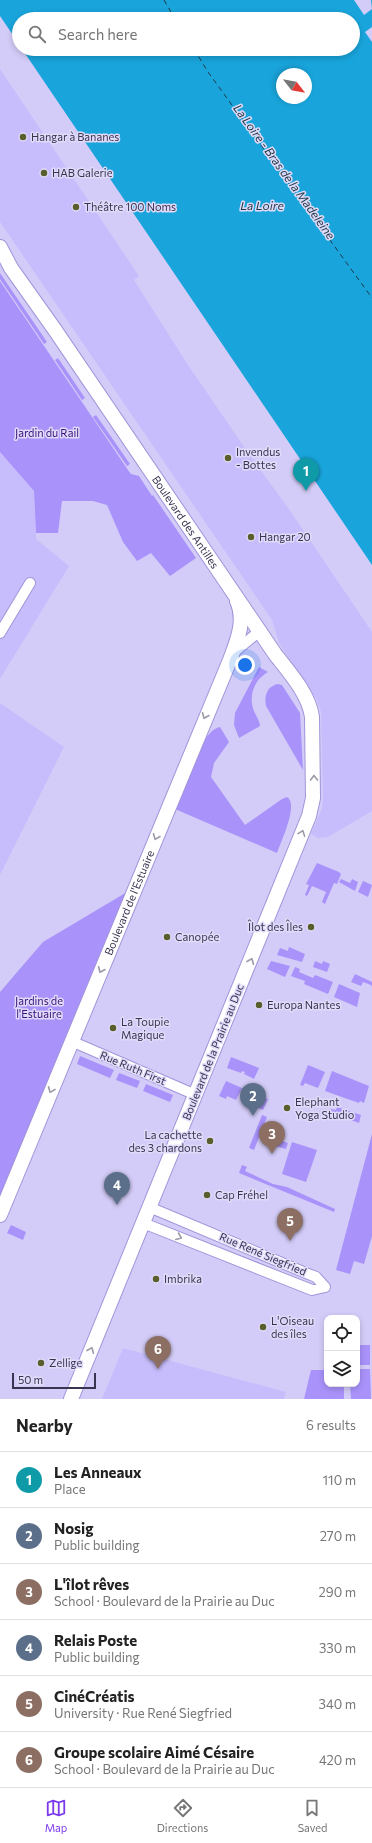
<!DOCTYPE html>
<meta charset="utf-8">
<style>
:root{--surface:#fff;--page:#f6f6f6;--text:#222;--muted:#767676;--line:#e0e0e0;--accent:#7c3aed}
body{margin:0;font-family:Commissioner,sans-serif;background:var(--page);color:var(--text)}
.controls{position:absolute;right:12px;bottom:12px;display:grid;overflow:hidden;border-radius:8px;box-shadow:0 2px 6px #0003}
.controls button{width:36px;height:36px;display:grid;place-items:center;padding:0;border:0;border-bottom:1px solid var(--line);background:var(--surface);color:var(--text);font:20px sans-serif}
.compass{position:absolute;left:276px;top:68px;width:36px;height:36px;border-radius:50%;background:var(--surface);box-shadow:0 2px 6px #0003;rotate:121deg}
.scale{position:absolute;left:12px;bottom:10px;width:84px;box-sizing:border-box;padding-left:4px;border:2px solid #3a3451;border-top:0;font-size:11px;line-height:14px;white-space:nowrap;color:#3a3451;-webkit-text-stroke:3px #e0dbf9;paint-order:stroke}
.you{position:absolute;left:245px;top:665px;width:14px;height:14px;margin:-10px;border:3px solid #fff;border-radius:50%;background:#1a73e8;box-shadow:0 0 0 6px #1a73e833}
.badge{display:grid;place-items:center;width:26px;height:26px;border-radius:50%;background:var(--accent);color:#fff;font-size:13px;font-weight:700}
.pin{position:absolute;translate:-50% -33px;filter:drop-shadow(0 1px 2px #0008)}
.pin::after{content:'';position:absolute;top:21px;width:14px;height:12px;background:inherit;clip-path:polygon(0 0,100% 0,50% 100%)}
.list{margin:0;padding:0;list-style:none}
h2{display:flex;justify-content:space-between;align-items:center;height:52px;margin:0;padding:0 16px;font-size:17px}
h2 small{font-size:13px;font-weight:400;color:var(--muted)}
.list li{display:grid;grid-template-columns:26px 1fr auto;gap:12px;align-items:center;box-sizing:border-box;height:56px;padding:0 16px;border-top:1px solid var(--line)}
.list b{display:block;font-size:15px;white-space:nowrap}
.list p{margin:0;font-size:13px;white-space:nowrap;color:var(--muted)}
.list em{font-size:13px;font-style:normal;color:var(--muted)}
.icon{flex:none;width:22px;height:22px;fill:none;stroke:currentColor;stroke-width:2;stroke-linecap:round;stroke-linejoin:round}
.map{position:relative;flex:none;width:372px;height:1399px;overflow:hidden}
.search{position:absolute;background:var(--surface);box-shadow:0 2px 6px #0003;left:12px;right:12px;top:12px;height:44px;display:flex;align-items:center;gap:10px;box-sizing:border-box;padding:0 14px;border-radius:22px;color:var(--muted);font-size:15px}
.sheet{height:388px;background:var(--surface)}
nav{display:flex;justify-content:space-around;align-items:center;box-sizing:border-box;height:56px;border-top:1px solid var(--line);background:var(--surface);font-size:11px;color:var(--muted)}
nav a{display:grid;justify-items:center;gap:2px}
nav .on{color:var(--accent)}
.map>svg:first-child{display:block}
.built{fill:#c8bdfc}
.green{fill:#a992fa}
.water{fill:#19a5dc;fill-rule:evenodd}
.pier{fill:#d3ccf8}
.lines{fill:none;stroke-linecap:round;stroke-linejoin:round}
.ferry{stroke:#1f3846;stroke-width:1;stroke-dasharray:5 4;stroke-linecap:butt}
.minor-casing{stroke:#a295da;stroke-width:12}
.secondary-casing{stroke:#a295da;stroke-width:16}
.minor{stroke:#fff;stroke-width:10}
.secondary{stroke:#fff;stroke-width:14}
.oneway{stroke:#9c9aa8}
.poi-dot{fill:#5a5e2c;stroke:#e0dbf9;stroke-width:1.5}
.labels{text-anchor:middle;stroke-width:3;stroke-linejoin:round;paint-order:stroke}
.poi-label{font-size:11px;fill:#3a3451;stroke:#e0dbf9;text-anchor:start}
.park-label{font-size:11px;fill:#3a117a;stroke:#e0dbf9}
.street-label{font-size:11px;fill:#3a3451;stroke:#e0dbf9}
.water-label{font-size:12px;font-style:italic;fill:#1f3846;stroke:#e0dbf9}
</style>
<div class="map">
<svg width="372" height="1399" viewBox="0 0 372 1399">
<rect width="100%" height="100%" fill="#d3ccf8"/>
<!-- built -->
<path class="built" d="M0 69 139 276 134 280 188 365 249 454 291 512 372 632V811L328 837 318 838 311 834 322 808 323 796 321 712 317 700 279 643 272 620 0 222Z
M0 452 34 491 36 539 69 566 0 679Z
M0 703 64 747 0 875Z
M123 1348 286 1392 284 1399H102Z"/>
<!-- green -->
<path class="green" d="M0 273 47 342 44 344 0 279Z
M0 281 128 470 131 474 139 476 152 496 153 495 196 558 170 576 151 553 137 561 123 542 107 505 93 501H62L58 533H36L34 491 0 452Z
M58 358 85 398 82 400 55 360Z
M96 415 130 464 127 466 93 417Z
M259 667 268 672C254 680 248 696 254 711 256 716 260 721 260 726L239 738 234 725 235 713Z
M278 684 282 685 300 713 303 770 266 706C264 696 267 686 278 684Z
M220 727 229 742 214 763 211 777 245 825 282 799 287 797C299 804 281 841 277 853L175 809C183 791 199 731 220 727Z
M317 863 339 872 341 874 337 884 334 883 325 904 322 902 326 892 312 886 307 896 305 895 309 885 306 884Z
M341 879 350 883 352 879 358 882 355 891 339 882Z
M363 881 372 885 368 897 358 892Z
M127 892 0 1205V992L43 942Z
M289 947 305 954 302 962 277 955 280 948 288 951Z
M271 961 290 966 285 977 267 969Z
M315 961 322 964 323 961 330 964 327 972 313 967Z
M295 967 300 969 299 972 313 978 315 975 333 982 328 994 304 984 305 981 291 976Z
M355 974 372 982V987L371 985 363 982 361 986 351 982Z
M339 984 360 993 357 1007 334 997Z
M80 1056 114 1070 110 1078 77 1064Z
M231 1057 259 1068 254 1079 244 1074 245 1072 242 1071 241 1073 227 1068Z
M308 1065 325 1072 318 1088 305 1083 303 1086 300 1085Z
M332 1071 369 1086 364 1103 360 1101 359 1103 325 1091Z
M119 1073 140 1081 137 1088 116 1080Z
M226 1081 242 1088 236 1100 227 1096 226 1099 219 1096Z
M146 1084 173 1095 170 1102 143 1091Z
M253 1095 261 1099 262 1097 268 1099 263 1110 249 1104Z
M337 1107 361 1115 359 1123 329 1112 330 1109 336 1110Z
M262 1115 267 1117 254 1150 249 1148Z
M372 1134V1236L364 1264 354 1261 350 1274 336 1270Z
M268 1136 288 1143 286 1149 275 1146 266 1140Z
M292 1142 317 1150 306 1182 282 1174Z
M242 1165 247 1167 245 1171 273 1184 287 1187 335 1209 334 1212 239 1173Z
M11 1225 26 1232 23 1240 7 1233Z
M357 1345H370V1365H357Z
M357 1369H370L371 1399H351L350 1384H357Z
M311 1370H327V1384H344V1399H304Z"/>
<!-- water -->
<path class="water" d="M0 0H372V27L365 32 372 42V565L22 49H353V19H19V44L0 16ZM282 74H306V98H282Z"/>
<!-- pier -->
<path class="pier" d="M354 0H371L372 9 364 15Z"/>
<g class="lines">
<!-- ferry -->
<path class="ferry" d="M164 0 175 19
M194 49 208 72 372 298"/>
<defs>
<path id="minor" d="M0 633 30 583
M233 653 256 634 262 635
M71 1041 196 1095
M149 1207 306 1273 316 1277 325 1287
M143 1223 312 1290 325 1287"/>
<g id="secondary">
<path id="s1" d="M0 247 11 268 55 330 275 654C289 672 309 694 312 717L313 798 309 816 71 1399"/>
<path id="s2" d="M0 1215 230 660C237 641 246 621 237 601"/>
</g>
</defs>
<!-- minor casing -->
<use href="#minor" class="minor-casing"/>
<!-- secondary casing -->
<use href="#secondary" class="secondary-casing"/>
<!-- minor -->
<use href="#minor" class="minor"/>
<!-- secondary -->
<use href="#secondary" class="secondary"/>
</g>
<!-- one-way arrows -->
<defs><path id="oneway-chevron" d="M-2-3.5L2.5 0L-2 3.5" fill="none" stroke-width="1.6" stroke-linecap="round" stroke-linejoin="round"/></defs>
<g class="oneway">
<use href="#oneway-chevron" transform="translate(205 716) rotate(113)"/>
<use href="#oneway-chevron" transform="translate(314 778) rotate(-91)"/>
<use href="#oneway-chevron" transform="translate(302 833) rotate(-69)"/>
<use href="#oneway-chevron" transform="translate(156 837) rotate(112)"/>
<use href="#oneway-chevron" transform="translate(251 961) rotate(-68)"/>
<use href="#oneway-chevron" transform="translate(101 970) rotate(113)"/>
<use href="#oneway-chevron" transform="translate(51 1090) rotate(112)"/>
<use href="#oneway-chevron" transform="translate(179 1237) rotate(22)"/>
<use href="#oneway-chevron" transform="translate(91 1350) rotate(-68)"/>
</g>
<!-- markers -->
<g class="poi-dot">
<circle cx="23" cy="137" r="4"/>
<circle cx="44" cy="173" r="4"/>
<circle cx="76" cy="207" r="4"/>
<circle cx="228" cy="458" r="4"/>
<circle cx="251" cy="537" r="4"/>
<circle cx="311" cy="927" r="4"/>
<circle cx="167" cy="937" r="4"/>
<circle cx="259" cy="1005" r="4"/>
<circle cx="113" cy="1028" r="4"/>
<circle cx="287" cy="1108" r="4"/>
<circle cx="210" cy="1141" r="4"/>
<circle cx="207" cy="1195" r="4"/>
<circle cx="156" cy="1279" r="4"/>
<circle cx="263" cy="1327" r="4"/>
<circle cx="41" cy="1363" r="4"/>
</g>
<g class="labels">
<!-- poi labels -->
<g class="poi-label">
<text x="31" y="141">Hangar à Bananes</text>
<text x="52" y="177">HAB Galerie</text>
<text x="84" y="211">Théâtre 100 Noms</text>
<text x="236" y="456">Invendus<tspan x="236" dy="13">- Bottes</tspan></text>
<text x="259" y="541">Hangar 20</text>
<text x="303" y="931" text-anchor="end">Îlot des Îles</text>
<text x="175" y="941">Canopée</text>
<text x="267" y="1009">Europa Nantes</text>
<text x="121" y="1026">La Toupie<tspan x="121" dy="13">Magique</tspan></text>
<text x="295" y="1106">Elephant<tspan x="295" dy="13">Yoga Studio</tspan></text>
<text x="202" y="1139" text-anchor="end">La cachette<tspan x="202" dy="13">des 3 chardons</tspan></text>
<text x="215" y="1199">Cap Fréhel</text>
<text x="164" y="1283">Imbrika</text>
<text x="271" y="1325">L'Oiseau<tspan x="271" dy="13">des îles</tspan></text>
<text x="49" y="1367">Zellige</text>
</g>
<!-- park labels -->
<g class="park-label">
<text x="47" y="437">Jardin du Rail</text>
<text x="39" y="1005">Jardins de<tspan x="39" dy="13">l'Estuaire</tspan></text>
</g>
<!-- street labels -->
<g class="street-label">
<text dy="4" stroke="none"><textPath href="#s1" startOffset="332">Boulevard des Antilles</textPath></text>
<text dy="4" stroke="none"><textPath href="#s2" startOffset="338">Boulevard de l'Estuaire</textPath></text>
<text transform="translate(213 1052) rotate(-68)" y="4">Boulevard de la Prairie au Duc</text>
<text transform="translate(133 1068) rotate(23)" y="4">Rue Ruth First</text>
<text transform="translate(263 1254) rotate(23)" y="4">Rue René Siegfried</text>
</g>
<!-- water labels -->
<g class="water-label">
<text transform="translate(284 172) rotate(54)" y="4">La Loire - Bras de la Madeleine</text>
<text x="262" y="210">La Loire</text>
</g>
</g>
</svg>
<div class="controls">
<button><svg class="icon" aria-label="locate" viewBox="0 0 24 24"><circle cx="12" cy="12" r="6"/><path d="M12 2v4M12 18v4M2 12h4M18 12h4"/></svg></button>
<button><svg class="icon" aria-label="layers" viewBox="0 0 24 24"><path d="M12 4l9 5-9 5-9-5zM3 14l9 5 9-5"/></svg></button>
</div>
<svg class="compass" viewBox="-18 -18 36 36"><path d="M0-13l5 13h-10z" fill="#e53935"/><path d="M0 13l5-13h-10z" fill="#767676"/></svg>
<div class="scale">50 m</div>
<div class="you"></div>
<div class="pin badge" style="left:306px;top:491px;background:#0f9aa8">1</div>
<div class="pin badge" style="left:253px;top:1116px;background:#5c6f8a">2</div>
<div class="pin badge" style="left:272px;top:1154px;background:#8d6e63">3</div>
<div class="pin badge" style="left:117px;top:1205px;background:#5c6f8a">4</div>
<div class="pin badge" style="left:290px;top:1241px;background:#8d6e63">5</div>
<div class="pin badge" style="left:158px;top:1369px;background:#8d6e63">6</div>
<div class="search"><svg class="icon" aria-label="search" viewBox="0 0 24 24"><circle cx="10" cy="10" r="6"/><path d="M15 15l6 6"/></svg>Search here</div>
</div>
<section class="sheet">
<h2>Nearby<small>6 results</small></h2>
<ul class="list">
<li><span class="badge" style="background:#0f9aa8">1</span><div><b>Les Anneaux</b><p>Place</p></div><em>110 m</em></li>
<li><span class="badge" style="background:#5c6f8a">2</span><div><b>Nosig</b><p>Public building</p></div><em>270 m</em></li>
<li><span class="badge" style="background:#8d6e63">3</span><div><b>L'îlot rêves</b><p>School · Boulevard de la Prairie au Duc</p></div><em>290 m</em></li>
<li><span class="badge" style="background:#5c6f8a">4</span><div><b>Relais Poste</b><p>Public building</p></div><em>330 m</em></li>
<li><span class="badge" style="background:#8d6e63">5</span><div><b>CinéCréatis</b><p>University · Rue René Siegfried</p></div><em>340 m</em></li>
<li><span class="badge" style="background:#8d6e63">6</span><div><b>Groupe scolaire Aimé Césaire</b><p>School · Boulevard de la Prairie au Duc</p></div><em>420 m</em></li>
</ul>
</section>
<nav>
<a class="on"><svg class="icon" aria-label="map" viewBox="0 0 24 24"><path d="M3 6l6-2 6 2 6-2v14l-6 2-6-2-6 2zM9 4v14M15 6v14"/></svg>Map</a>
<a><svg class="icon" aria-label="directions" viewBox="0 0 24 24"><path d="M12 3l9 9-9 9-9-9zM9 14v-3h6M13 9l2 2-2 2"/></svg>Directions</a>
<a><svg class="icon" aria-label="saved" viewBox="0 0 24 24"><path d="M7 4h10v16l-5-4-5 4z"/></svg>Saved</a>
</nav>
